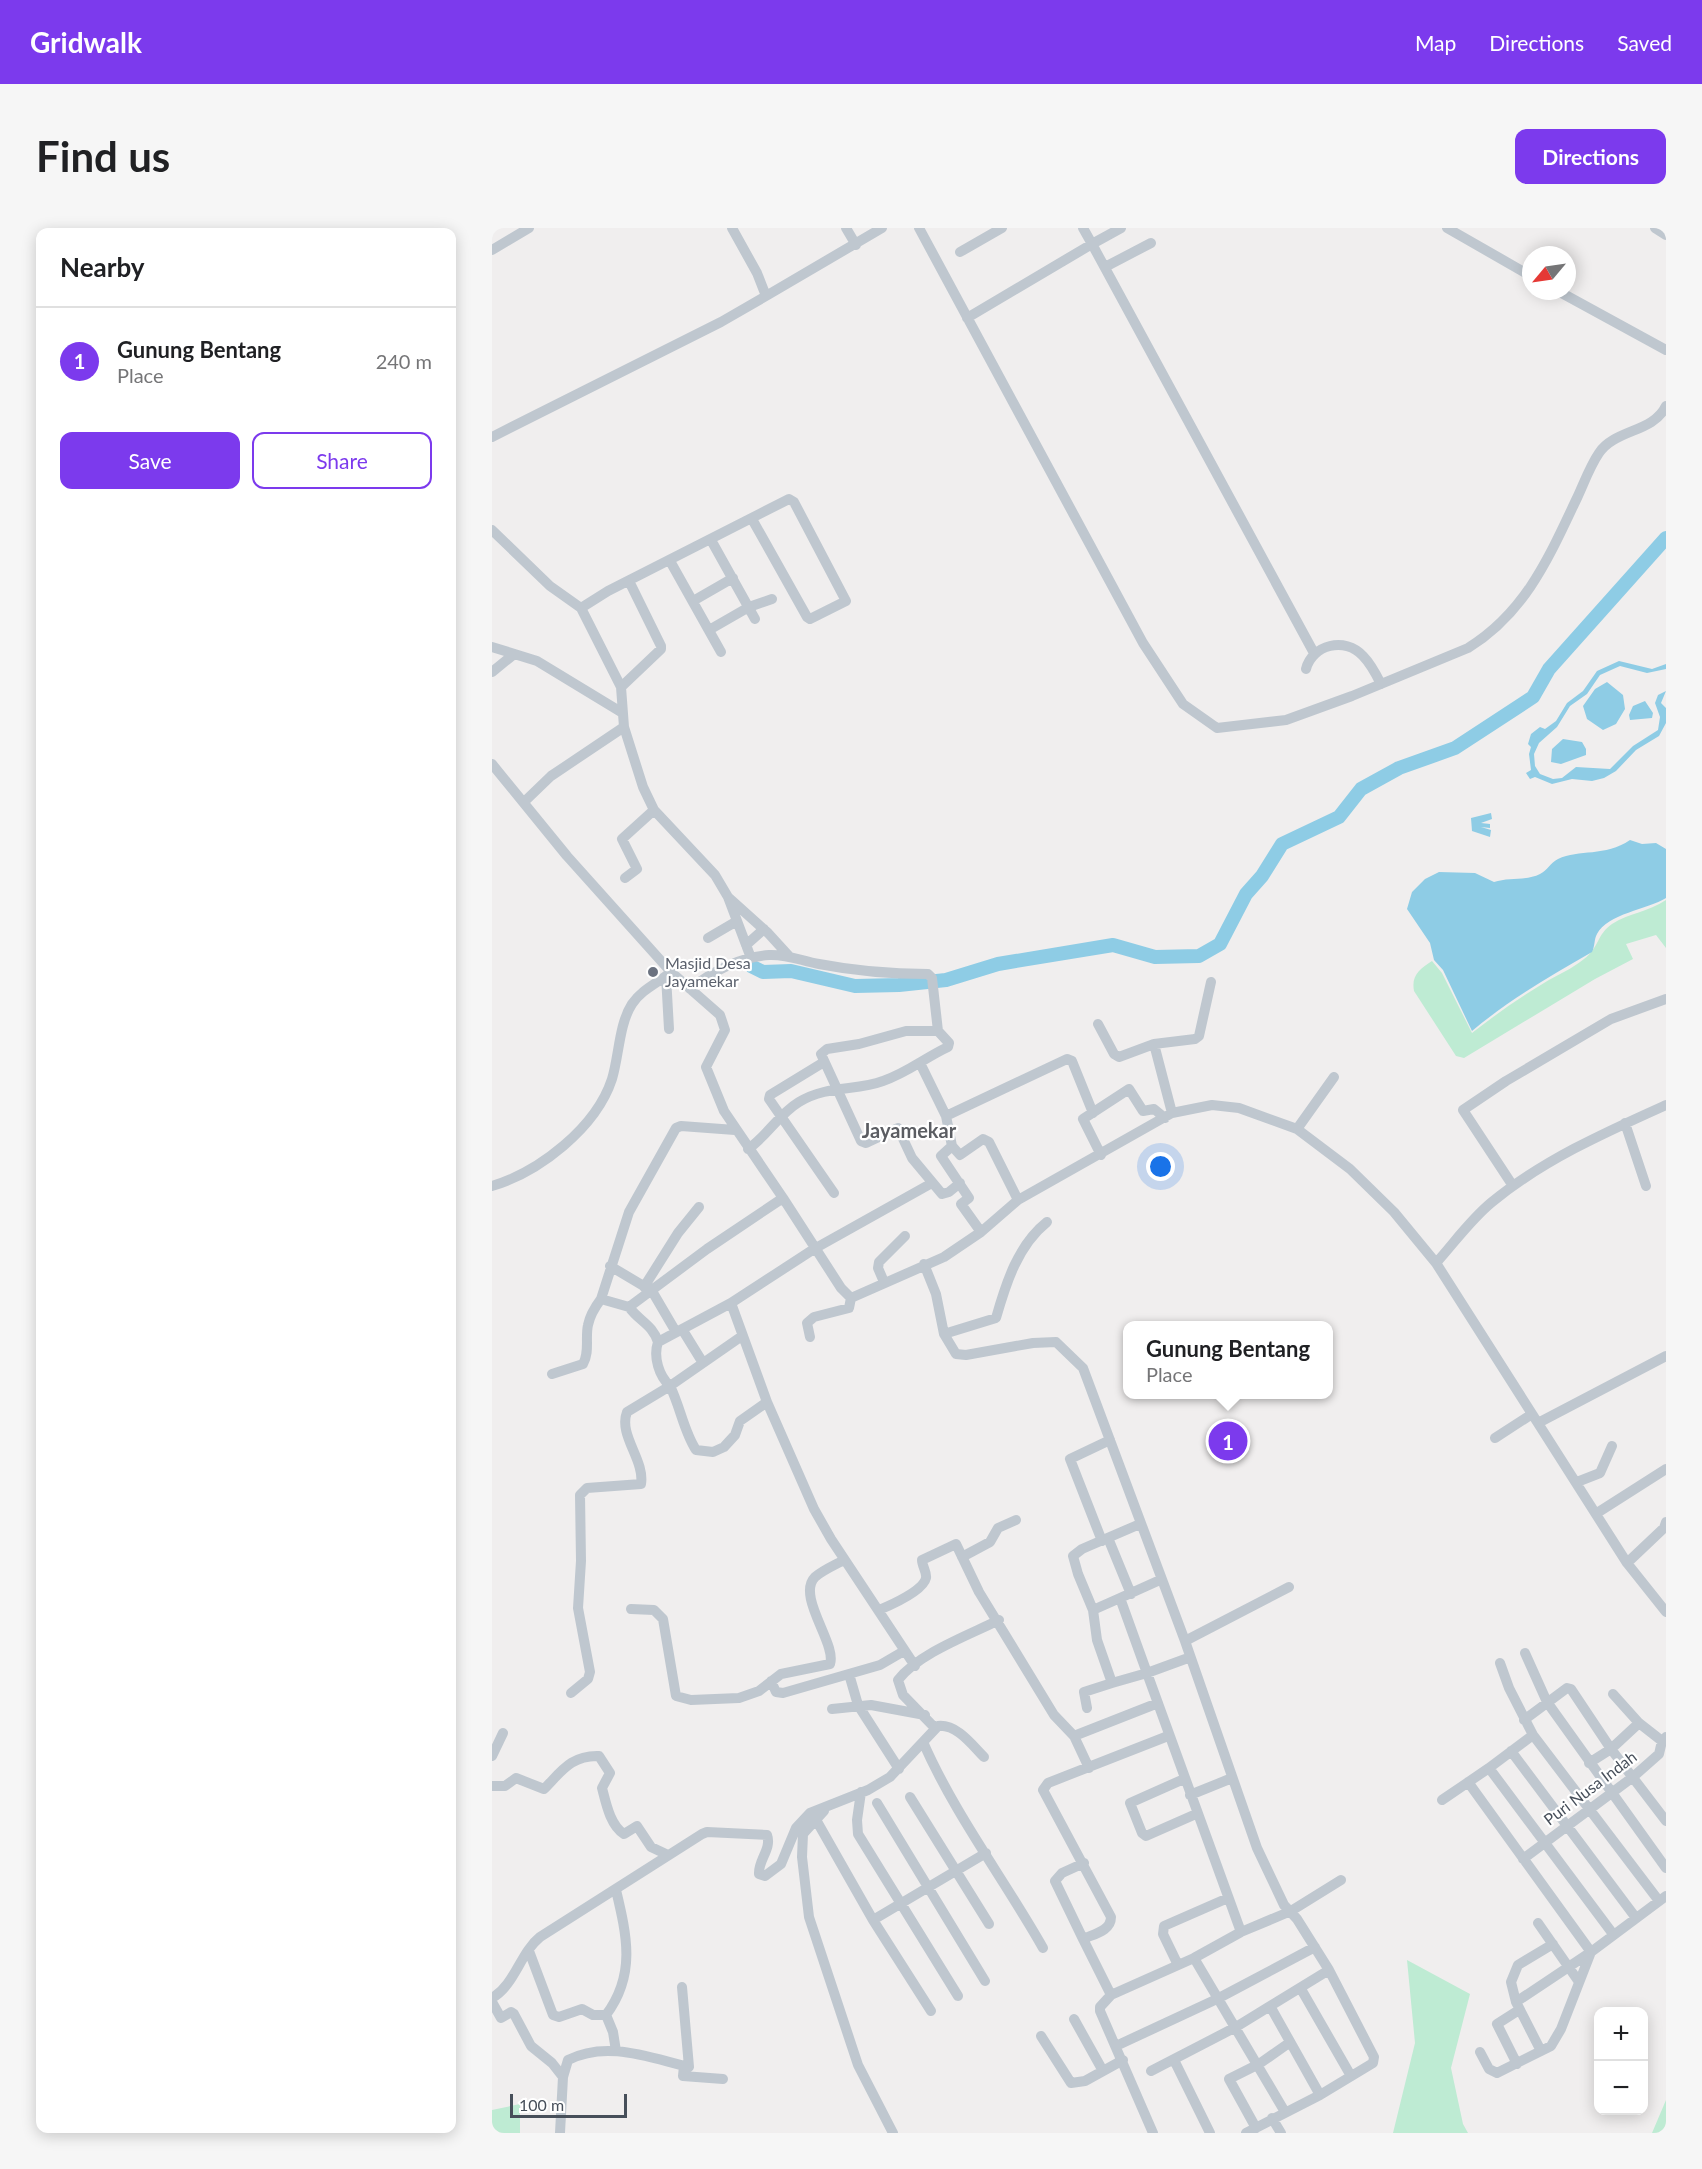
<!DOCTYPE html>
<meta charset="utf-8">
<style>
:root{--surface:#fff;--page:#f6f6f6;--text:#202124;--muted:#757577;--line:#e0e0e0;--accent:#7c3aed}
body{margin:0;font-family:Lato,sans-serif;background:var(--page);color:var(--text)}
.controls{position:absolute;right:18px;bottom:18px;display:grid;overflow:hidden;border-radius:12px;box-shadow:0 3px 15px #0003}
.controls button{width:54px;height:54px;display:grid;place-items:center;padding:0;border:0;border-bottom:2px solid var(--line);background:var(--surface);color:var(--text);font:30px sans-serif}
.compass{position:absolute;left:1030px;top:18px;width:54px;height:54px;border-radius:50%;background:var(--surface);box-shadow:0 3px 15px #0003;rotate:241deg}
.scale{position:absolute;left:18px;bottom:15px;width:117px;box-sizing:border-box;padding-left:6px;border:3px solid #474f5a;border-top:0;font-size:16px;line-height:21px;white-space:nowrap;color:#474f5a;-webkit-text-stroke:4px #fff;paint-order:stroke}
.you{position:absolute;left:669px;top:939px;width:21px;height:21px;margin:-15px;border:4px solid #fff;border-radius:50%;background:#1a73e8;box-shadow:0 0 0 9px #1a73e833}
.badge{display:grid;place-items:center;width:39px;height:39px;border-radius:50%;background:var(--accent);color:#fff;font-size:20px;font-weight:700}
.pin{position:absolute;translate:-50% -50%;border:3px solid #fff;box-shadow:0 2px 6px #0006}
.popup{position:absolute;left:631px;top:1093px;width:210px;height:78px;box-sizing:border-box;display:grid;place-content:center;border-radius:12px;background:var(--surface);filter:drop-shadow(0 2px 4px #0005);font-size:20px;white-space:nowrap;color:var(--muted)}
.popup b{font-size:22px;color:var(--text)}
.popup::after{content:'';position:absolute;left:50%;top:100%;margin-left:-12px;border:12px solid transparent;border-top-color:var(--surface)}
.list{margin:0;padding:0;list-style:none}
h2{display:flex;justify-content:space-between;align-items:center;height:78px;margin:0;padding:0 24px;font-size:26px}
h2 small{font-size:20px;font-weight:400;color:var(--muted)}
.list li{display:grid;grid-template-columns:39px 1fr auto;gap:18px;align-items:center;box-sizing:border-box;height:108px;padding:0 24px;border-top:2px solid var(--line)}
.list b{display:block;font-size:22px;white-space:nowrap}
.list p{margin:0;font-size:20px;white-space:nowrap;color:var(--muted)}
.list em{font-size:20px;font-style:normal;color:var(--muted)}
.actions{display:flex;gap:12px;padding:18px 24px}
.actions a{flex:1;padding:14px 0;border:2px solid var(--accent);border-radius:12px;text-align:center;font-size:21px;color:var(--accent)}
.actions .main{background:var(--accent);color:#fff}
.map{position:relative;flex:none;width:1174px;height:1905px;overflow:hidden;border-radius:12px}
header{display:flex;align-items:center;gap:36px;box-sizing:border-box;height:84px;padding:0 30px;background:var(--accent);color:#fff}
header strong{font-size:28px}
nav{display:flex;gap:33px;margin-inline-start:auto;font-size:21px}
.intro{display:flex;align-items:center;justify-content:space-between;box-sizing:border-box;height:144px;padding:0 36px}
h1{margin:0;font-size:42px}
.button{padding:15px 27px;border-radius:12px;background:var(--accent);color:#fff;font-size:21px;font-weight:700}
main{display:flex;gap:36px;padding:0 36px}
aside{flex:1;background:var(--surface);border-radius:12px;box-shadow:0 3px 15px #0003}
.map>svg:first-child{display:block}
.green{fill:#beebd3}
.water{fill:#8ecce5}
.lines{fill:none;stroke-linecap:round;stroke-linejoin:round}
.river{stroke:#8ecce5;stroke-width:14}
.minor{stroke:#bfc7cf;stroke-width:10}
.worship-dot{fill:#6b7280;stroke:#fff;stroke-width:2}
.labels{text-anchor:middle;stroke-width:4.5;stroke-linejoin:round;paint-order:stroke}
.worship-label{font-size:16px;fill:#5b616d;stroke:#fff;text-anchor:start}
.street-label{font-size:16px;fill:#474f5a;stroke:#fff}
.quarter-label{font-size:20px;font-weight:bold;fill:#5b5d62;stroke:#fff}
</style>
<header>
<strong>Gridwalk</strong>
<nav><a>Map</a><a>Directions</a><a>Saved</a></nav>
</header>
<div class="intro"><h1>Find us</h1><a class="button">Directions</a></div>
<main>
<aside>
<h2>Nearby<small></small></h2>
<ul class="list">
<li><span class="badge">1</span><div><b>Gunung Bentang</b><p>Place</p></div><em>240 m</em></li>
</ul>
<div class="actions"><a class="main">Save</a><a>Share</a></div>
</aside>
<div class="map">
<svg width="1174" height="1905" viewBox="0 0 1174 1905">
<rect width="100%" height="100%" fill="#f0eeee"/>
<!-- green -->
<path class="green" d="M1174 672V720L1164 707 1134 716 1141 731 1103 751 972 830 964 828 922 763C919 747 928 741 940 733L950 745 980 805C1003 787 1027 770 1052 755 1065 747 1080 741 1092 731 1107 720 1105 706 1120 696 1137 685 1156 684 1174 672Z
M915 1732 978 1766 959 1840 971 1896 976 1905H901L923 1815Z
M1174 1872V1905H1160Z
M28 1876V1905H0V1882Z"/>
<!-- water -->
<path class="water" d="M1127 433 1160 441 1174 436V441L1155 445 1128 438 1108 447 1095 466 1078 478 1065 499 1047 515 1042 526 1043 538 1048 546 1061 551 1070 550 1084 539 1118 541 1141 518 1166 502 1168 489 1163 475 1166 467 1174 463 1169 475 1174 480V495L1167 508 1144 522 1124 543 1112 550 1100 553 1080 551 1060 556 1043 549 1038 551 1034 545 1039 542 1037 526 1039 519 1036 516 1039 506 1048 499 1053 501 1064 493 1075 475 1091 463 1105 443Z
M1115 454 1131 467 1133 481 1124 496 1111 502 1095 491 1091 478 1103 461Z
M1153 473 1161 485 1160 490 1138 492 1137 487 1141 478Z
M1071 511 1090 514 1094 521V527L1069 536 1059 534 1060 521Z
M999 585 1000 591 989 595 998 596V600L989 599 999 602 998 609 980 603 979 590Z
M1138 612 1150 616 1164 615 1174 621V670C1156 681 1115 686 1105 706 1102 711 1103 718 1100 724 1058 748 1017 772 980 803L951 742 942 732 938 715 915 681 920 664 933 651 947 644 983 645 1002 654C1017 649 1034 653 1048 646 1055 643 1059 634 1066 631 1087 621 1113 629 1138 612Z"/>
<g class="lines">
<!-- river -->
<path class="river" d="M258 734 259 738 271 744 299 743 363 758 407 757 454 752 506 736 621 717 663 729 707 728 728 716 754 666 770 648 790 616 847 589 869 561 907 540 963 520 1041 469 1057 441 1174 310"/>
<!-- minor -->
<path class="minor" d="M354 0 364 17
M427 0 651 415 691 476 725 500 794 492 860 468 976 420C1034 384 1057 329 1085 270 1092 255 1098 238 1107 225 1123 201 1161 205 1174 178
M591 0 600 16 629 0
M955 0 1039 48
M1163 0 1174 7
M0 22 37 0
M468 24 510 0
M613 39 659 15
M1066 63 1174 122
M274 68 390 0
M475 90 600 16 822 425
M0 209 229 94 274 68 265 45 240 0
M0 302 58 358 89 380 129 459 132 499 151 559 162 582 223 647 236 669 259 730
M219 312 263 391
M178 333 229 424
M201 373 241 350
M89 380 116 363 297 271 302 274 354 373 318 391 315 389 260 291
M217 402 257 379 280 371
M0 419 45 433 129 484
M814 441C820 417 853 408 871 428 879 436 884 446 889 456
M0 444 21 427
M129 459 169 421V418L137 353
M0 536 75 628 179 744 228 787 233 802 214 839 232 883 291 970 349 1060 359 1070
M32 574 59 548 132 499
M133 650 145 641 130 611 162 582
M237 670 276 705 297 728
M216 710 245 693
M254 717 272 701
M174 748 177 801
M198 761C221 743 247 729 277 727 295 726 310 733 327 736 363 743 399 746 436 746L440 750 446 803 457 815 456 819C434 829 415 845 391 853 364 863 335 857 307 874 287 886 275 908 256 921
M606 796 622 826 627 829 662 816
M446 803H414L367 816 335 821 329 826 369 913 374 915 406 900 420 930 450 966 457 964 468 955
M332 834 278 867 277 871 342 965
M428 835 454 888 460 918 449 928 477 970 469 976 489 1004
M680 885 662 816 703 811 707 808 719 754
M454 888 575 831 580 833 601 885
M1133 895 1154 958
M805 901 842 849
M460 918 468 927 491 911 497 914 526 972
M609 927 591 891 637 861 651 883 662 881 673 890
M0 958C47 944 104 900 120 851 127 828 127 796 140 776 150 761 166 755 179 744
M1021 958 971 882 1014 853 1119 791 1174 771
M944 1035C962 1015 979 991 1000 974 1051 932 1114 904 1174 877
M432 1036 444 1066 452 1106 464 1126 474 1127 541 1115 564 1114 591 1140 693 1413 765 1620 792 1677 805 1691 837 1742 882 1829 881 1835 828 1867 754 1905
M118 1038 160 1063 184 1104
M392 1054 386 1040 387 1034 413 1008
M152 1059 186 1005 207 979
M359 1070 452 1029 489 1004 526 972 680 885 720 877 747 880 805 901 858 941 902 984 944 1035 1135 1335 1174 1384
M109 1071 137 984 184 900 189 898 243 902
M239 1075 166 1114C161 1097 147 1093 137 1079L215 1021 291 970
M190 1101 211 1135
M452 1106 504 1090C514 1055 526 1017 555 994
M318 1109 315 1095 322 1089 357 1080 359 1070
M166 1114C161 1129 167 1148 178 1158L250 1108
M60 1146 91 1136C98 1124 93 1110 96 1097 98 1087 103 1079 109 1071L137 1079
M1046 1195 1174 1128
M1003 1210 1040 1186
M1085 1254 1108 1245 1120 1218
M1105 1285 1174 1241
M648 1296 590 1321 581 1328 586 1346 601 1382 605 1412 620 1455 655 1445 628 1370 668 1352
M616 1310 639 1366
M610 1313 578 1231 618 1212
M470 1329 498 1314 506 1300 524 1292
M1135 1335 1172 1300 1174 1294
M139 1381 162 1382 171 1391 184 1468 199 1472 247 1470 267 1463 289 1446 338 1436C345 1416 304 1368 323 1349 331 1342 343 1337 352 1332
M387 1382C399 1377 431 1363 434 1350 435 1344 430 1338 430 1332L464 1316 487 1364 562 1487 582 1508 597 1540
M601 1382 628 1370
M693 1413 797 1359
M1033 1425 1055 1474 1174 1640
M696 1430 655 1445 749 1704
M1008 1435 1017 1460 1041 1507 1167 1673
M423 1438 339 1311 322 1281 275 1174 239 1075 322 1021 440 955
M357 1446 366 1477 407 1541
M279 1453 284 1464 291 1465 388 1437 412 1423
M79 1465 96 1451 98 1444 86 1380 89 1333 88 1267 95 1260 149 1256C153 1232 126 1207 135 1184L178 1158C188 1178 192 1204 204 1222L221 1224 232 1219 243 1207 248 1193 275 1174
M1121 1466 1147 1495 1170 1513
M595 1480 592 1464 620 1455
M340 1481 379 1477 433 1487
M1032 1492 1075 1460 1079 1461 1119 1521 1174 1593
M443 1500 411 1467 406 1452C427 1425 477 1407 507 1392
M582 1508 666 1475
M431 1514C463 1587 512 1651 551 1720
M1019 1523 1144 1690
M0 1528 11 1505
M1097 1535 1119 1521 1147 1495
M997 1540 1041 1507
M692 1551 638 1575 650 1605 654 1608 704 1586
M976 1554 1099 1724 1174 1668
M0 1558H13L24 1550 52 1561C69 1544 79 1527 107 1528L118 1545 110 1560C114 1575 118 1597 132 1606L145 1598 159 1619 176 1627
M369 1564 365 1592 366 1606 466 1768
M698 1567 740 1550
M418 1569 497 1696
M950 1572 997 1540 1121 1706
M385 1575 493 1753
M332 1583 311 1606 310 1629 317 1689 366 1837 401 1905
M323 1590 381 1692 439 1783
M1031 1631 1141 1549 1167 1526 1170 1513 1174 1509
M381 1692 494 1625
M1046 1695 1087 1754
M591 1711 563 1653 570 1645 592 1635
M37 1723 61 1787 67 1789 90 1781 101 1787H114L121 1804 124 1823
M702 1730 793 1884
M686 1737 671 1706 672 1698 736 1670
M809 1761 859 1848
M619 1767 591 1711C602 1706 619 1703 619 1689L551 1562 556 1555 676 1508
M0 1770C23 1757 28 1725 48 1709L210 1606 215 1604 275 1607C280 1621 266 1632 267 1646L273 1648 289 1636 304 1600 318 1585 376 1562 398 1549 446 1498C465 1496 480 1517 492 1529
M0 1774 9 1790 19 1784 22 1786 39 1818 60 1835 71 1849 76 1832C115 1812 158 1830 197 1839L190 1759
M1024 1774 1019 1754 1026 1737 1061 1716
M778 1778 828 1867
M114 1787C144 1747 135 1708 124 1662
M582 1791 611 1843
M549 1808 579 1855 593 1853 631 1832
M624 1818 725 1771 823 1719
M1049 1823 1024 1774 1099 1724
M988 1824 997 1841 1005 1845 1059 1818 1069 1801 1099 1724
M682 1832 718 1905
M1025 1836 1005 1796 1027 1782
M192 1838 191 1848 231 1851
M659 1843 744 1799 837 1742
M780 1890 789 1905
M764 1900 737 1851 767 1836 797 1815
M68 1905 71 1849
M661 1905 608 1783V1779L619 1767 702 1730 749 1704 799 1683 849 1652"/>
</g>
<!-- markers -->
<circle class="worship-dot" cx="161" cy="744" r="6"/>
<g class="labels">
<!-- worship labels -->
<g class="worship-label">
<text x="173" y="741">Masjid Desa<tspan x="173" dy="18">Jayamekar</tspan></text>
</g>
<!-- street labels -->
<g class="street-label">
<text transform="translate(1098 1560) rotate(-37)" y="6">Puri Nusa Indah</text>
</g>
<!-- quarter labels -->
<g class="quarter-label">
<text x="417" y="910">Jayamekar</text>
</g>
</g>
</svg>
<div class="controls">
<button>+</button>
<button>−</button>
</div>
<svg class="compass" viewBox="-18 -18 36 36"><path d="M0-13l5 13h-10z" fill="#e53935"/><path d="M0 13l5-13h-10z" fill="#757577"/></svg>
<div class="scale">100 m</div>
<div class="you"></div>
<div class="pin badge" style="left:736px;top:1213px">1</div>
<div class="popup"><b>Gunung Bentang</b>Place</div>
</div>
</main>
